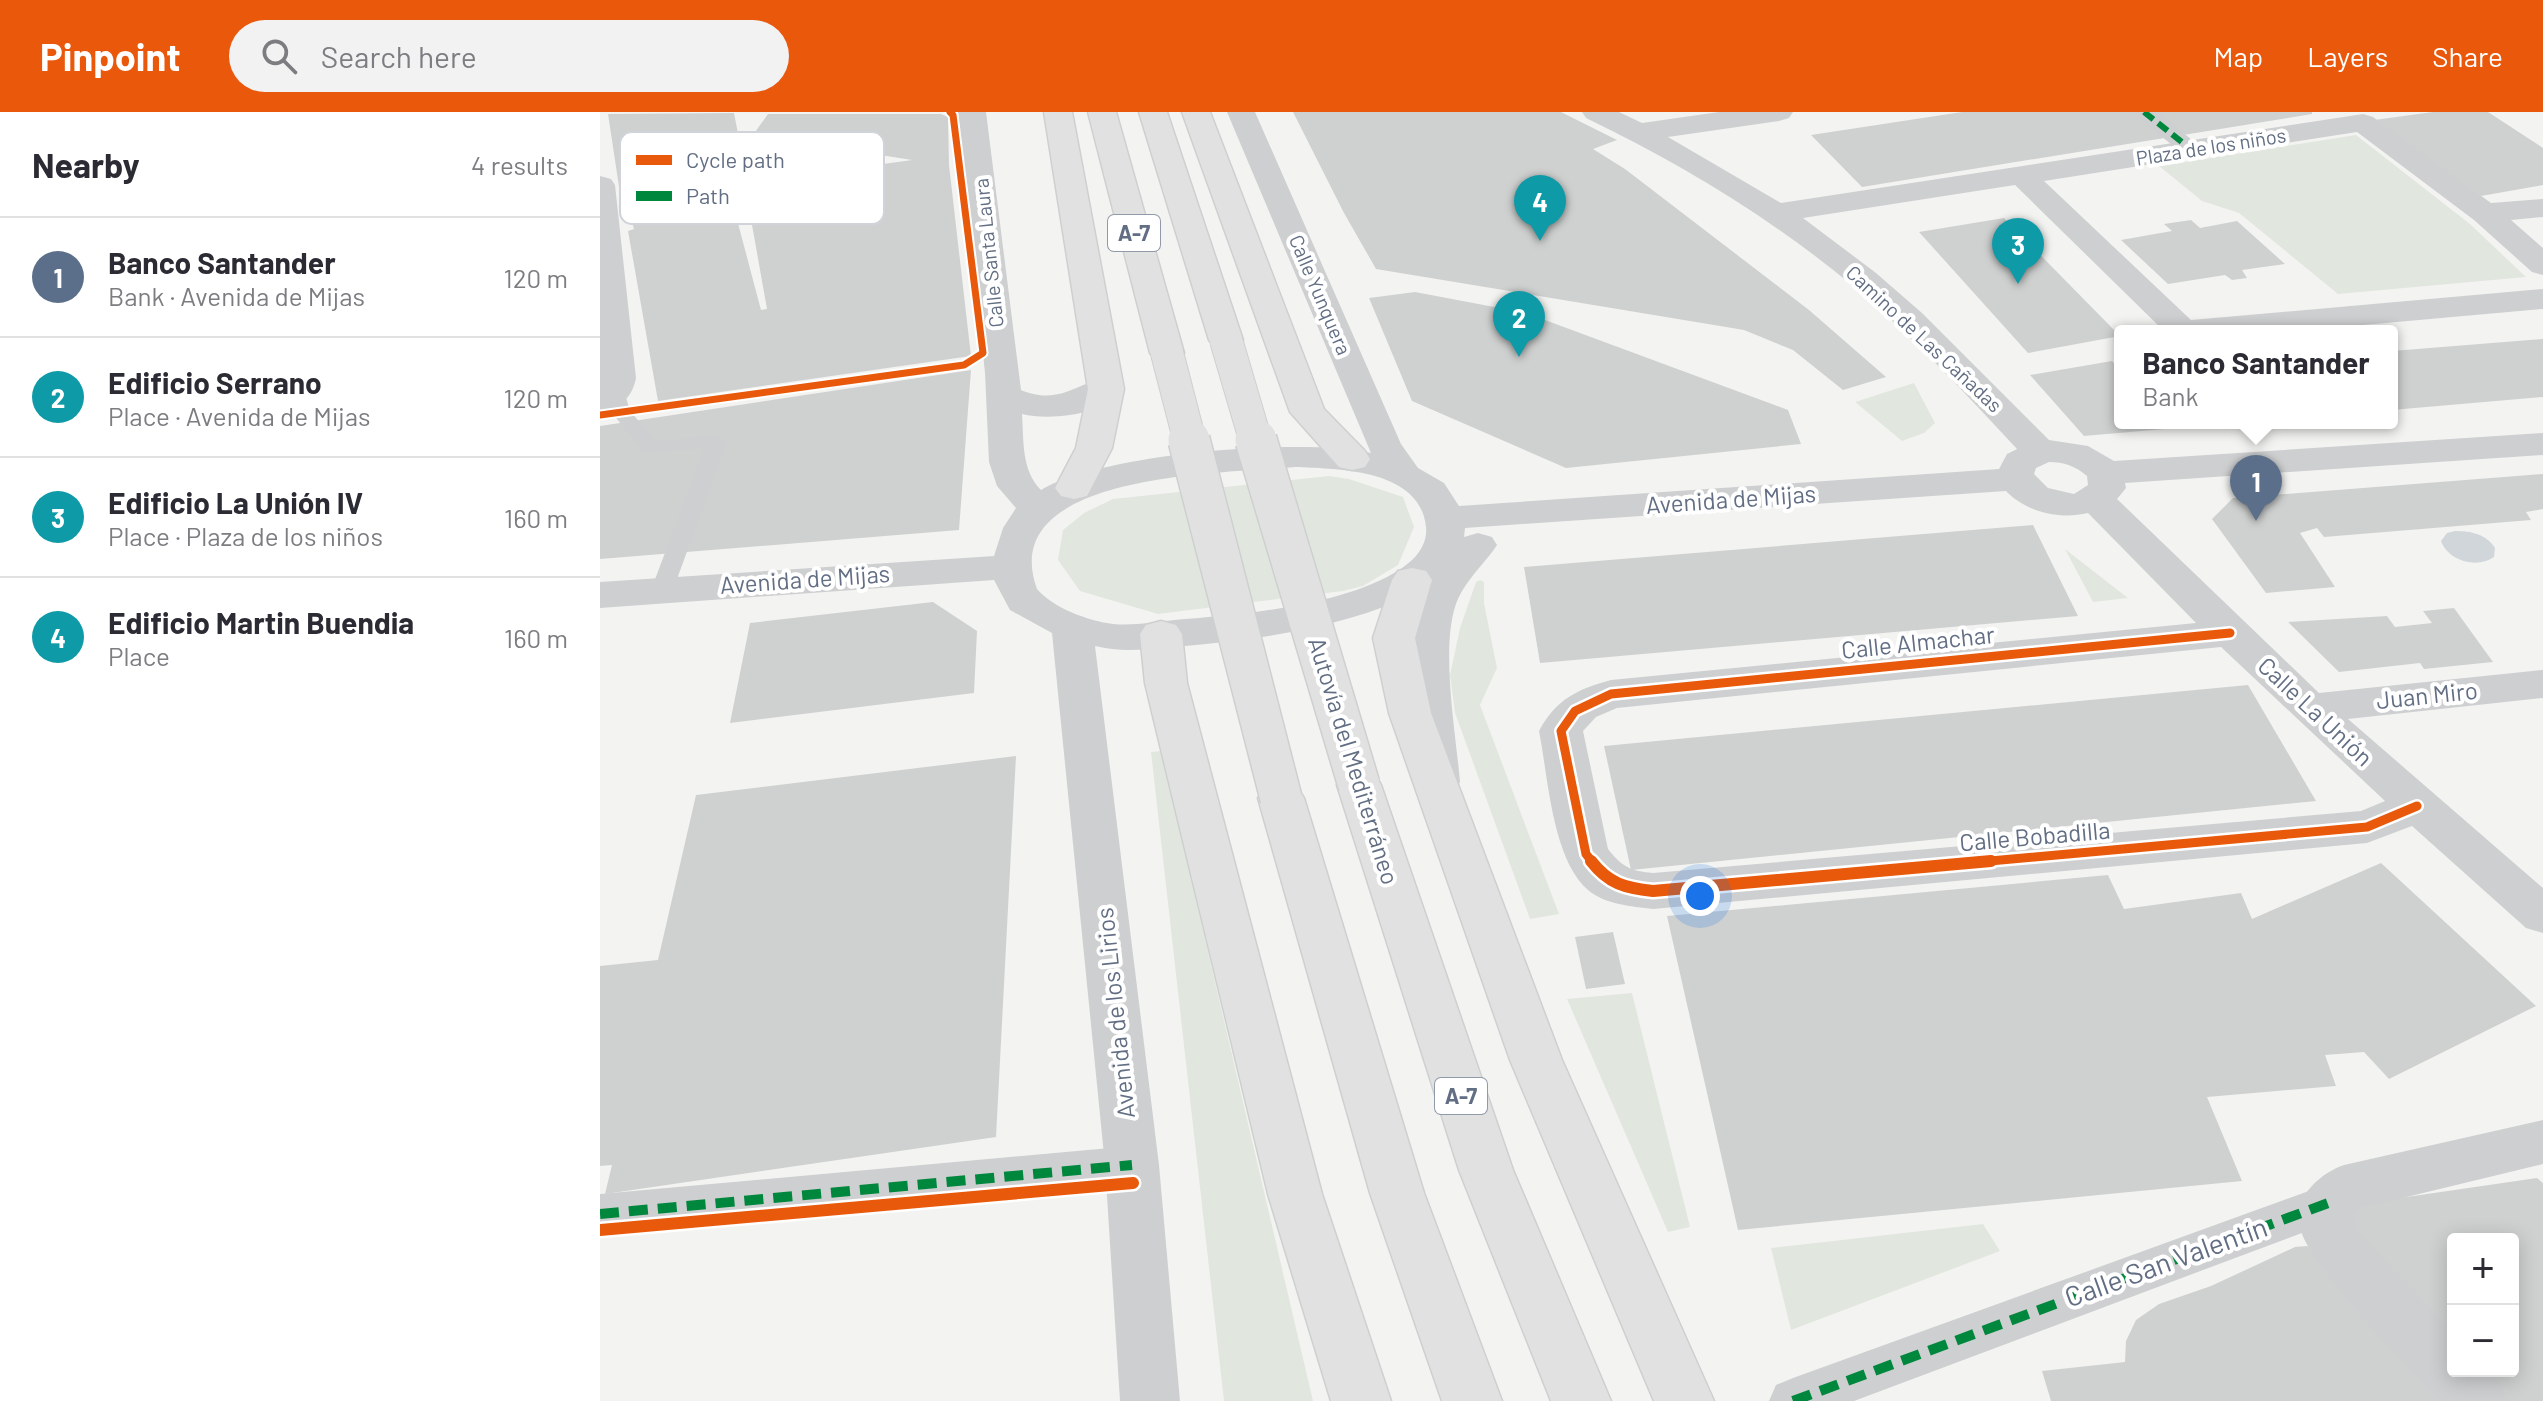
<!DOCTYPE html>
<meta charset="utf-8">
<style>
:root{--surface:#fff;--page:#f2f2f3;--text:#2b2b33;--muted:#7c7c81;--line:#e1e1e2;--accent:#ea580c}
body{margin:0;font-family:Barlow,sans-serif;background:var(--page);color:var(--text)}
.controls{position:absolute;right:24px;bottom:24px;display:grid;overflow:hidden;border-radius:8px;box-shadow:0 4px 20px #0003}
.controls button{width:72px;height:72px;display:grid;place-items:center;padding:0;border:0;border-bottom:2px solid var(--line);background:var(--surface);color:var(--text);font:40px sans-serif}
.you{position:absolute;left:1100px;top:784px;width:28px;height:28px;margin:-20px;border:6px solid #fff;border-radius:50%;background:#1a73e8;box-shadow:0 0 0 12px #1a73e833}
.badge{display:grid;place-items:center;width:52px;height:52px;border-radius:50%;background:var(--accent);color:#fff;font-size:26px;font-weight:700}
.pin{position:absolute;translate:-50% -66px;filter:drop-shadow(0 2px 4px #0008)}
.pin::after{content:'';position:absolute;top:42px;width:28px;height:24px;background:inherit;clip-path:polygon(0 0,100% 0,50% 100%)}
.popup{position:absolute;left:1514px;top:213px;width:284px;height:104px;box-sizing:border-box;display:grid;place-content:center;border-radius:8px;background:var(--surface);filter:drop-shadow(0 2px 6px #0005);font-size:26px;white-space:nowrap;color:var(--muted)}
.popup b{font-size:30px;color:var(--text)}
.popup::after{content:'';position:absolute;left:50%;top:100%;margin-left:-16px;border:16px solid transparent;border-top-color:var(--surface)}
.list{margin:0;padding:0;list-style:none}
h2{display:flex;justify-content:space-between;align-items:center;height:104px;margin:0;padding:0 32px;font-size:34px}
h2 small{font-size:26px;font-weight:400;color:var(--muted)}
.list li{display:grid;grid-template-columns:52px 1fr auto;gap:24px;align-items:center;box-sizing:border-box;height:120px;padding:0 32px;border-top:2px solid var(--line)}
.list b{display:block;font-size:30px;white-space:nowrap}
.list p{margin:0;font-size:26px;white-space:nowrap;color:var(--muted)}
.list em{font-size:26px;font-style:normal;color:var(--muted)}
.icon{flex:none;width:44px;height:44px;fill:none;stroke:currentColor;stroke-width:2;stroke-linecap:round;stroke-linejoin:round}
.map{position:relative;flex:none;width:1943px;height:1289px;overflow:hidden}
header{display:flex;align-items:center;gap:48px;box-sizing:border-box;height:112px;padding:0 40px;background:var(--accent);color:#fff}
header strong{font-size:38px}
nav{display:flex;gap:44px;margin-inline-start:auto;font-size:28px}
.search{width:560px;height:72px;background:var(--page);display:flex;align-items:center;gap:20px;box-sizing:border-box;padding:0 28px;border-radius:44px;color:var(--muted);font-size:30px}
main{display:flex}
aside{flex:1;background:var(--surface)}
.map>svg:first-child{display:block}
.green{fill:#e1e7df}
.water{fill:#d0d6da}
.building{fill:#cfd1d1}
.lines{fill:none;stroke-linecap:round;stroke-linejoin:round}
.motorway-casing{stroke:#ced0d0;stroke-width:3}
.service{fill:#cecfd0;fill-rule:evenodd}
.pedestrian{fill:#cecfd0;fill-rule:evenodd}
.minor{fill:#cecfd0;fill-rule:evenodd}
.motorway{fill:#e1e1e2;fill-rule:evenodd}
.motorway-bridge-far1-casing{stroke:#ced0d0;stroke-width:34;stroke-linecap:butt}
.motorway-bridge-casing{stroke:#ced0d0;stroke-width:44;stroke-linecap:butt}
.motorway-bridge-far1{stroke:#e1e1e2;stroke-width:32}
.motorway-bridge{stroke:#e1e1e2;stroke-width:41}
.quiet-far1{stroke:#00873e;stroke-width:6;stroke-dasharray:12 6;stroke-linecap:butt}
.quiet{stroke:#00873e;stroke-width:10;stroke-dasharray:19 10;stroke-linecap:butt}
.cycleway-far2-casing{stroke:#fff;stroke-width:11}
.cycleway-far1-casing{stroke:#fff;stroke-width:14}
.cycleway-casing{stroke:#fff;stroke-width:17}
.cycleway-far2{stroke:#e8590c;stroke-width:7}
.cycleway-far1{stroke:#e8590c;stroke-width:9}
.cycleway{stroke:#e8590c;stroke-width:12}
.labels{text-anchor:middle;stroke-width:8;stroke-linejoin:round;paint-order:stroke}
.far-street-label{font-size:20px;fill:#626e83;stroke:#fff}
.shield{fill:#fff;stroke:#919aa8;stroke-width:2}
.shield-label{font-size:22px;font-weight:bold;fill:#626e83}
.street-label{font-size:24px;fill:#626e83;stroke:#fff}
.near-street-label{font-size:28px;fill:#626e83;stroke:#fff}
.key{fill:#fff;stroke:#d0d4da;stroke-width:2}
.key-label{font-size:22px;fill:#626e83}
</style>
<header>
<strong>Pinpoint</strong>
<div class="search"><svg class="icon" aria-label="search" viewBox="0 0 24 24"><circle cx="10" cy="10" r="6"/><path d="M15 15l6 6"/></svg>Search here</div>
<nav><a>Map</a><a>Layers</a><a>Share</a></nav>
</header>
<main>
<aside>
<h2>Nearby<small>4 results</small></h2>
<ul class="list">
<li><span class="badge" style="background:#5c6f8a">1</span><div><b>Banco Santander</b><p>Bank · Avenida de Mijas</p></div><em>120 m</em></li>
<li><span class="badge" style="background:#0f9aa8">2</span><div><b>Edificio Serrano</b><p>Place · Avenida de Mijas</p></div><em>120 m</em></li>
<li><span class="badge" style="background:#0f9aa8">3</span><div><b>Edificio La Unión IV</b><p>Place · Plaza de los niños</p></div><em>160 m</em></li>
<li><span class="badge" style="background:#0f9aa8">4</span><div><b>Edificio Martin Buendia</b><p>Place</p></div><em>160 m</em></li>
</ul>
</aside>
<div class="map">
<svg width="1943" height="1289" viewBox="0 0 1943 1289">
<rect width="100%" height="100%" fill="#f3f4f1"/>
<!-- green -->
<path class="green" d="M1756 23 1870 112 1926 165 1738 182 1639 101 1602 89 1559 54Z
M1314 271 1335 311 1324 321 1302 329 1255 290Z
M729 364 749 367 803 385 814 415 798 453 763 474 743 479 558 502 480 479 458 448 463 418 484 401 513 387Z
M1465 437 1528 486 1493 490Z
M880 468 884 470V491L897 556 880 593 959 802 930 807 855 601 850 563 860 516 876 470Z
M561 639 713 1289H624L551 640Z
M1032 881 1090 1115 1068 1120 967 887Z
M1383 1112 1400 1139 1191 1218 1171 1136Z"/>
<!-- water -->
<path class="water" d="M1855 419C1871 419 1886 422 1895 436L1894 445C1877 457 1848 449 1841 429L1847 421Z"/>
<!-- building -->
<path class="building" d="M693 0H961L1017 28 993 37 1025 57 1209 198 1286 265 1243 278 1193 238 1144 218 776 157 744 101Z
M1362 0H1712V2L1262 75 1211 23Z
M1833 0H1888L1943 36V73L1881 84 1774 8Z
M134 1 147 68 130 69 132 85 146 83 149 97 135 100 161 198 167 197 152 113 168 111 167 68 312 48 153 23 168 2H341L348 5 349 53 371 244 58 289 28 119 34 117 29 100 23 101 8 2Z
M1404 106 1520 224 1428 241 1319 120Z
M1591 108 1600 116 1637 109 1685 152 1642 158 1647 166 1632 168 1625 163 1568 172 1521 128 1572 119 1564 112Z
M815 180 926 201 1188 298 1201 332 966 356 812 289 769 186Z
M1943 227V285L1792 298V239Z
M1512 249 1520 259V311L1611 313 1484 324 1430 263Z
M371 258 359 418 0 447V314Z
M1943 362V397L1926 400 1931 408 1724 425 1717 416 1700 421 1735 475 1666 481 1612 407 1633 386Z
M1433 413 1478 504 940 551 924 455Z
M333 490 377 519 374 581 130 611 150 511Z
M1854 496 1893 550 1824 557 1820 551 1739 560 1688 510 1787 504 1795 515 1832 511 1823 499Z
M1648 573 1716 689 1031 758 1004 634Z
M416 644 396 1025 5 1082 12 1053 0 1054V854L58 848 96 683Z
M1781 751 1936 894 1789 967 1764 940 1725 943 1736 974 1607 985 1642 1069 1138 1118 1067 804 1508 763 1524 797 1641 781 1652 807Z
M1013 820 1025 872 986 877 975 825Z
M1937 1066 1943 1071V1289H1907L1880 1259H1913V1127H1853V1230L1755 1122 1753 1107 1757 1098 1772 1090Z
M1707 1134 1720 1142 1848 1289H1451L1442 1259 1525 1250 1526 1229 1536 1208 1559 1192 1611 1174 1695 1135Z"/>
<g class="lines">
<defs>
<path id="motorway" d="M444 0H472L524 277 512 336 487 384 474 387 461 384 455 376 476 336 488 277Z
M488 0H516L584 241 579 248 567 251 555 248 550 241Z
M539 0H567L643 228 638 235 626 238 614 235 609 228Z
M582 0H610L724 297 765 339 770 347 765 355 752 358 739 355 690 300Z
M812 456 826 459 832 468 815 526 831 601 962 948 1114 1289H1054L910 948 789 601 773 526 792 468 798 459Z
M561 509 576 513 582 522 587 571 722 1082 791 1289H731L668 1082 545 571 540 522 546 513Z
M759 657 775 662 781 673 913 1058 1011 1289H951L859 1058 737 673 743 662Z
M681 670 697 675 704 686 824 1081 902 1289H842L770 1081 658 686 665 675Z"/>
</defs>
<!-- motorway casing -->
<use href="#motorway" class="motorway-casing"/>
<!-- service -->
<path class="service" d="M16 273 23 275 30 299 56 329 117 324 127 330 73 478 70 483H54L51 478 104 337 44 339 11 300 6 279Z"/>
<!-- pedestrian -->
<path class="pedestrian" d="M1532 0H1558L1604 38 1600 43H1584Z
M532 1034 548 1040 554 1053 548 1066 532 1072 0 1122V1082Z
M1731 1071 1747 1076 1753 1090 1747 1104 1254 1289H1169L1176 1273 1193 1266Z"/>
<!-- minor -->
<path class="minor" d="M358 0H386L421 278C467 297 481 260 518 270L524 277C506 303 450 309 422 302 424 328 421 358 441 378 501 342 702 325 771 341L627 0H655L801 332 818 356 844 371 859 394 1399 357 1407 342 1417 337C1364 280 1312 224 1253 174 1171 106 1081 52 986 6L982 0H1019L1042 11 1119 0H1193L1189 6 1179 9 1068 25 1181 91 1763 2 1773 5 1891 91 1943 87V105L1911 108 1943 136V163L1932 160 1874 108 1757 20 1444 69 1591 208 1943 177V197L1696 219H1564L1415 73 1203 106 1276 161 1322 201 1449 328 1488 334 1514 349 1943 321V343L1525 371 1526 376 1517 387 1719 581 1943 558V586L1748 607 1943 776V821L1926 816 1812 714 1767 731 1053 797C1031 794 1006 793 988 778 952 747 948 664 939 619 956 587 978 577 1011 568L1596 511 1488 401C1460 408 1426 400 1406 379L865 416 864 425 878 421 892 425 897 433C883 454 863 470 855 495 841 540 856 622 860 670L854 681 838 686 822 681 816 670C812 613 796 530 823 478 746 516 658 528 574 535 547 537 522 541 495 534L559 1053 580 1289H520L505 1053 452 521 410 498 394 468 0 496V470L394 444 403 416 416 396 397 374 389 350 385 261ZM1449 350C1464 350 1475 354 1487 364L1488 373 1474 382 1448 376 1434 362 1436 356ZM695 355C739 357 820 357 826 415 828 434 814 449 799 458 743 494 639 503 574 508 554 510 533 514 513 512 489 509 453 496 437 477 394 359 628 362 695 355ZM1621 535 1785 689 1761 699 1053 761C1031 759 1022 755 1008 737L983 619 996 605 1017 596Z
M0 64 11 67 15 73 36 266C32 286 20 296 0 301Z
M1943 1008V1052L1761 1096C1754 1103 1753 1109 1758 1119L1853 1220V1259H1890L1899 1269 1908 1289H1839C1809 1256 1703 1150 1699 1111 1695 1083 1721 1061 1744 1053Z"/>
<!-- motorway -->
<use href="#motorway" class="motorway"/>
<defs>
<path id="motorway-bridge-far1" d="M626 228 656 330
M567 241 590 330"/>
<path id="motorway-bridge" d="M589 328 681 686
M656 328 759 673"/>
</defs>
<!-- motorway-bridge-far1 casing -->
<use href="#motorway-bridge-far1" class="motorway-bridge-far1-casing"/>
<!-- motorway-bridge casing -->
<use href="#motorway-bridge" class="motorway-bridge-casing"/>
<!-- motorway-bridge-far1 -->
<use href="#motorway-bridge-far1" class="motorway-bridge-far1"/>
<!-- motorway-bridge -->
<use href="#motorway-bridge" class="motorway-bridge"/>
<!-- quiet-far1 -->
<path class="quiet-far1" d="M1544 0 1592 38"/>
<!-- quiet -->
<path class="quiet" d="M0 1102 532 1053
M1193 1289 1731 1090"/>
<defs>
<path id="cycleway-far2" d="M0 303 364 253 383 241 353 3 350 0"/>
<path id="cycleway-far1" d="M993 751 986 742 961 619 975 599 1011 582 1630 521
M1368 751 1767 715 1817 694"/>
<path id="cycleway" d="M991 749C1009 772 1025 776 1053 779L1391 749
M0 1118 533 1071"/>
</defs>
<!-- cycleway-far2 casing -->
<use href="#cycleway-far2" class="cycleway-far2-casing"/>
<!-- cycleway-far1 casing -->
<use href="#cycleway-far1" class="cycleway-far1-casing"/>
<!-- cycleway casing -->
<use href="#cycleway" class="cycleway-casing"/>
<!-- cycleway-far2 -->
<use href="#cycleway-far2" class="cycleway-far2"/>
<!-- cycleway-far1 -->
<use href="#cycleway-far1" class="cycleway-far1"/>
<!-- cycleway -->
<use href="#cycleway" class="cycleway"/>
</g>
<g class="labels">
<!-- far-street labels -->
<g class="far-street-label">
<text transform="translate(1611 35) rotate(-9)" y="7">Plaza de los niños</text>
<text transform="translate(389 141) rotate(-96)" y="7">Calle Santa Laura</text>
<text transform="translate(720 183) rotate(67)" y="7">Calle Yunquera</text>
<text transform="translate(1324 227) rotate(43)" y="7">Camino de Las Cañadas</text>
</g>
<!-- shield labels -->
<g class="shield">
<rect x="508" y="103" width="52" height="36" rx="6"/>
<rect x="835" y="966" width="52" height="36" rx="6"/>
</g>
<g class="shield-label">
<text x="534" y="129">A-7</text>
<text x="861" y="992">A-7</text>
</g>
<!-- street labels -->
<g class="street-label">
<text transform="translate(1131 388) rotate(-4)" y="8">Avenida de Mijas</text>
<text transform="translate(205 468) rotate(-4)" y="8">Avenida de Mijas</text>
<text transform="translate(1318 531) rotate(-6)" y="8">Calle Almachar</text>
<text transform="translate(1827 584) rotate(-6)" y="8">Juan Miro</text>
<text transform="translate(1715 600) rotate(43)" y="8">Calle La Unión</text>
<text transform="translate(753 649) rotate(73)" y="8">Autovía del Mediterráneo</text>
<text transform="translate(1435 725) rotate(-5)" y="8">Calle Bobadilla</text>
<text transform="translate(516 901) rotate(-96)" y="8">Avenida de los Lirios</text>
</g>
<!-- near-street labels -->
<g class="near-street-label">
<text transform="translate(1566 1150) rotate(-20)" y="10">Calle San Valentín</text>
</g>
</g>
<!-- legend -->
<rect x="20" y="20" width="264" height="92" rx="12" class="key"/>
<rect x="36" y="43" width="36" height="10" fill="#e8590c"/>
<rect x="36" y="79" width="36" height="10" fill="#00873e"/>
<g class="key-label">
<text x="86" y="56">Cycle path</text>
<text x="86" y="92">Path</text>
</g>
</svg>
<div class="controls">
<button>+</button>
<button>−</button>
</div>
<div class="you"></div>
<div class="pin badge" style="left:1656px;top:409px;background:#5c6f8a">1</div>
<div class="popup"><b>Banco Santander</b>Bank</div>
<div class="pin badge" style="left:919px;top:245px;background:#0f9aa8">2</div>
<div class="pin badge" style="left:1418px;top:172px;background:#0f9aa8">3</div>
<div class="pin badge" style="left:940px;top:129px;background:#0f9aa8">4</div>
</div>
</main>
